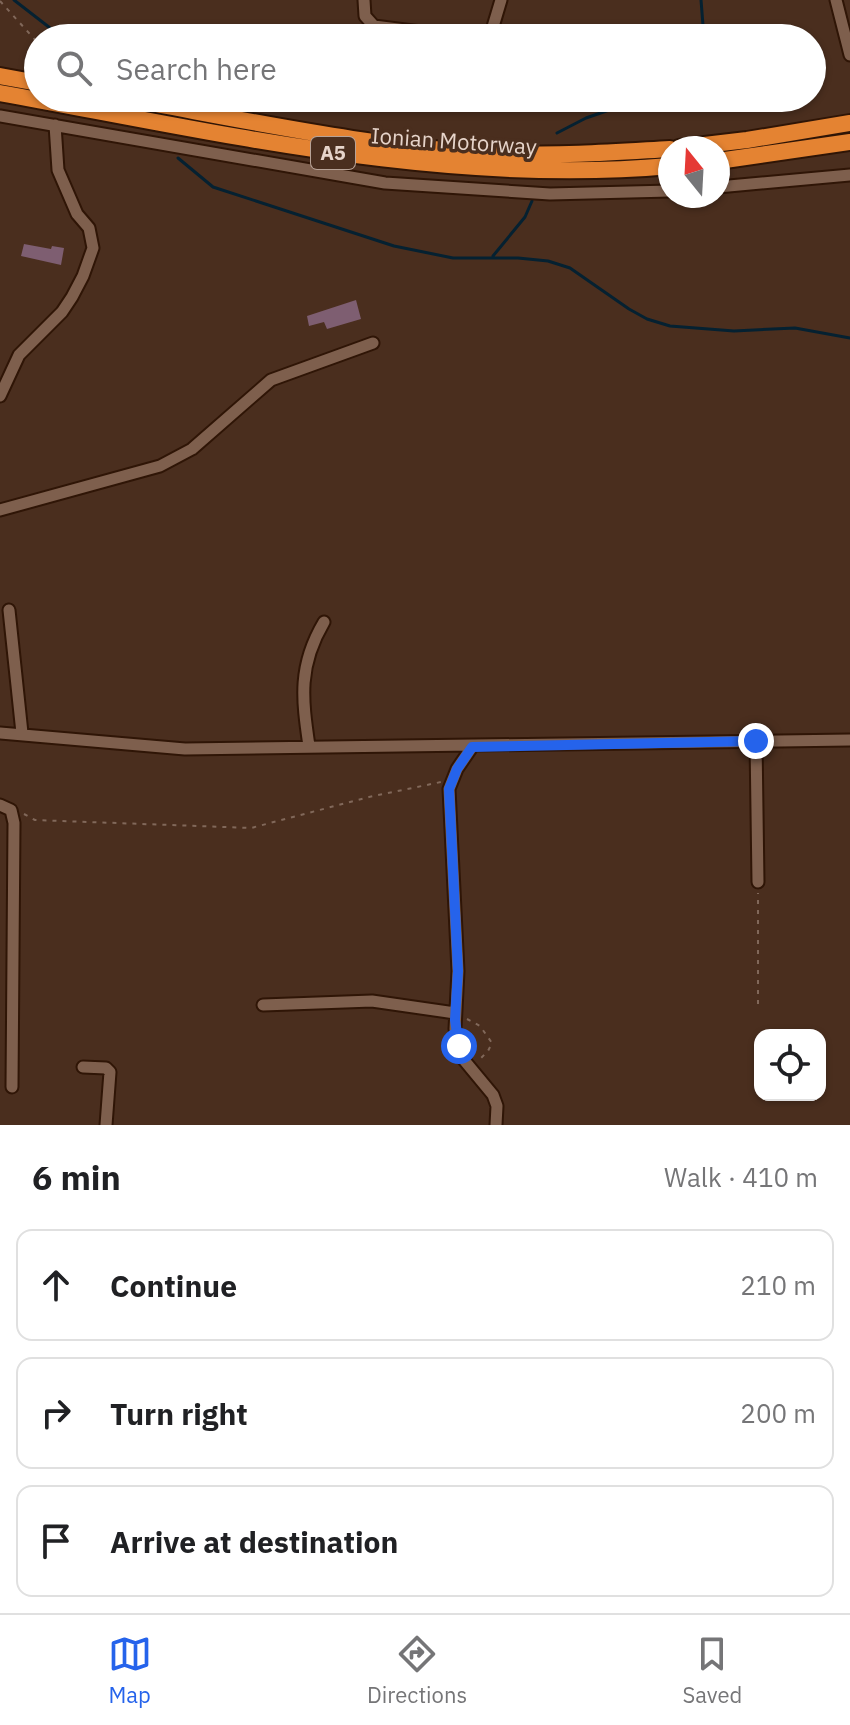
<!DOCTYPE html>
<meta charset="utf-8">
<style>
:root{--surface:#fff;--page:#f2f2f2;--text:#202124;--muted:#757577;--line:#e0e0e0;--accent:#2563eb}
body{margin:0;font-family:"IBM Plex Sans",sans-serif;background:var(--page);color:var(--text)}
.controls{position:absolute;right:24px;bottom:24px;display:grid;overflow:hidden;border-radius:16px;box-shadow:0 2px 6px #0004}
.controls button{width:72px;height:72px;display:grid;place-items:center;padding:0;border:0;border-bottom:2px solid var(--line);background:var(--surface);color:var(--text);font:40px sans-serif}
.compass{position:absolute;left:658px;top:136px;width:72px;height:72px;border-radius:50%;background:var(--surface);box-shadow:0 2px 6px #0004;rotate:342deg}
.stop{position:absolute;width:24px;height:24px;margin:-18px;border:6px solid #2563eb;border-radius:50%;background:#fff}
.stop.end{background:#2563eb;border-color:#fff;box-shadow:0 2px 8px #0008}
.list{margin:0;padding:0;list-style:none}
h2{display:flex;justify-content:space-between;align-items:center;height:104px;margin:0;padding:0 32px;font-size:34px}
h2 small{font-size:26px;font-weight:400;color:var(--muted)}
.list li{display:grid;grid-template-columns:52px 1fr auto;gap:24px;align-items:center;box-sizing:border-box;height:112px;margin:0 16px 16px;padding:0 16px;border:2px solid var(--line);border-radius:16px}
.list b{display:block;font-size:30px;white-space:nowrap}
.list em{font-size:26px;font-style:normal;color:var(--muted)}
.icon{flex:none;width:44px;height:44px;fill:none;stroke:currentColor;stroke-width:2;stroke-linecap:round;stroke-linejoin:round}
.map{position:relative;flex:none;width:850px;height:1125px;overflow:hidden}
.search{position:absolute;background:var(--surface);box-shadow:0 2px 6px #0004;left:24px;right:24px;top:24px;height:88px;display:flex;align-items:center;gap:20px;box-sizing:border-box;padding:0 28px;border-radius:44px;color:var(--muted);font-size:30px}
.sheet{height:488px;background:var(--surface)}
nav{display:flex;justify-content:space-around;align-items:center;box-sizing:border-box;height:112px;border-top:2px solid var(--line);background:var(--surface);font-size:22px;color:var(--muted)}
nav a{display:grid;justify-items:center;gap:4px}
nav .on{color:var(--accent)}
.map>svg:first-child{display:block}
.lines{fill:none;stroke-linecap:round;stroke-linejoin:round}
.stream{stroke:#052131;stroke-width:3}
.building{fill:#7e5e71}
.minor-casing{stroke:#2f1506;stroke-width:15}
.highway-casing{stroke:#2f1506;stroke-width:20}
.path{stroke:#81685a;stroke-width:2;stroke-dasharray:4 6;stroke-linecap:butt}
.minor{stroke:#7e5f4d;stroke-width:11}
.highway{stroke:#e48332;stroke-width:16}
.route{stroke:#2563eb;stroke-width:10}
.labels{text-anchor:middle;stroke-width:7;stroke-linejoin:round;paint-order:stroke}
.shield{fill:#4a2e1e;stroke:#b7a296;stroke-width:2}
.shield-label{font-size:20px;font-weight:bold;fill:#e6d4ca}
.street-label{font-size:22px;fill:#e6d4ca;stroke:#4a2e1e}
</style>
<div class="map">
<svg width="850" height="1125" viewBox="0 0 850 1125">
<rect width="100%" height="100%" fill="#4a2e1e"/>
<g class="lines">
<!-- stream -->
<path class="stream" d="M14 0 63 38
M701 0 704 38
M557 133 586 118 644 98
M178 158 213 187 394 246 453 258H518L548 261 570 268 629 309 647 319 670 326 734 331 795 328 850 338
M493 256 525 217 532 201"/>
</g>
<!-- building -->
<path class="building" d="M24 244 51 249 52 246 64 248 61 265 21 256Z
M356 300 361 319 327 329 324 322 309 326 307 316Z"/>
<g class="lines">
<defs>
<path id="minor" d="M364 0 365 16 374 26 468 38
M836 0 850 55
M482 38 492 30 501 0
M0 116 385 183 550 194 670 191
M718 187 850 175
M0 396 19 355 62 312 72 297 83 276 93 248 89 228 77 214 58 170 55 125
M0 510 160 466 192 449 271 380 373 343
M9 610 22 733
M0 733 185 749 850 740
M756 741 758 882
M309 746C302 698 298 666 324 622
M472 747 457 769 449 789 458 971 455 1029 464 1060 493 1095 497 1106 496 1125
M0 805 11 810 14 823 12 1087
M263 1005 372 1001 455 1013
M83 1067 106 1068 110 1072 106 1125"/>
<path id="highway" d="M0 76 38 83
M0 93C221 133 444 186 670 166
M123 98C251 121 380 150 511 154 564 156 617 152 670 149
M679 148 747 140 850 123
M718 161 850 142"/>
</defs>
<!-- minor casing -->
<use href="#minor" class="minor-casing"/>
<!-- highway casing -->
<use href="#highway" class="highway-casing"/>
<!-- path -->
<path class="path" d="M0 1 38 43
M24 814 35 820 251 828 369 797 441 782
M758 1004V893
M467 1019 480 1026 492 1043 488 1051 479 1060"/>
<!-- minor -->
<use href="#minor" class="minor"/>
<!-- highway -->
<use href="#highway" class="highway"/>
</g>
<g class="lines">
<!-- route -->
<path class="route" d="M459 1046 455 1020 458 971 449 789 457 769 472 747 756 741"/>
</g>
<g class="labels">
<!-- shield labels -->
<rect class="shield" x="311" y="137" width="44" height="32" rx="6"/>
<g class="shield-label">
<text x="333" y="160">Α5</text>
</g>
<!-- street labels -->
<g class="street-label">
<text transform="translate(454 141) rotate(4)" y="8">Ionian Motorway</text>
</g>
</g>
</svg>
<div class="controls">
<button><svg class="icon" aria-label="locate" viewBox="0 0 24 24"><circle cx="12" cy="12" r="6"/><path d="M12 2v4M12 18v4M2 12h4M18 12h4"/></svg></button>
</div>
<svg class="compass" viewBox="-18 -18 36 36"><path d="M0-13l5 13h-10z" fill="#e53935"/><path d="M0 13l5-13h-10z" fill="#757577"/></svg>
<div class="stop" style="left:459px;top:1046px"></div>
<div class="stop end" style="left:756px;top:741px"></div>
<div class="search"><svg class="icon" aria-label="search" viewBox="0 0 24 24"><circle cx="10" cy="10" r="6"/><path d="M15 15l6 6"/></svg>Search here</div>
</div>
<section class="sheet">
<h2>6 min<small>Walk · 410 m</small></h2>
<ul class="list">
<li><svg class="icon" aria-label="ahead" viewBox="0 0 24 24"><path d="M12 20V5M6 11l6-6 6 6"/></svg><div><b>Continue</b></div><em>210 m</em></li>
<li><svg class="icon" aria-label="right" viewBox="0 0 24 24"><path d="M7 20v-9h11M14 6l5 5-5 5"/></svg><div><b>Turn right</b></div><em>200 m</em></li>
<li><svg class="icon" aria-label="arrive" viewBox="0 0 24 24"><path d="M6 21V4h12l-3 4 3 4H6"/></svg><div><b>Arrive at destination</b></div></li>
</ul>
</section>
<nav>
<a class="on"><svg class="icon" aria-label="map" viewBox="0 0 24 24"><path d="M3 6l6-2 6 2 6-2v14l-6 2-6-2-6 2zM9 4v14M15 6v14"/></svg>Map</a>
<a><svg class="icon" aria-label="directions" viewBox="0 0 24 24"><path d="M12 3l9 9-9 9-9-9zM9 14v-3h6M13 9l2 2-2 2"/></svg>Directions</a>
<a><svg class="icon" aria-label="saved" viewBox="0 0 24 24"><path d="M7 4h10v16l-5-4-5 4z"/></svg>Saved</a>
</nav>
